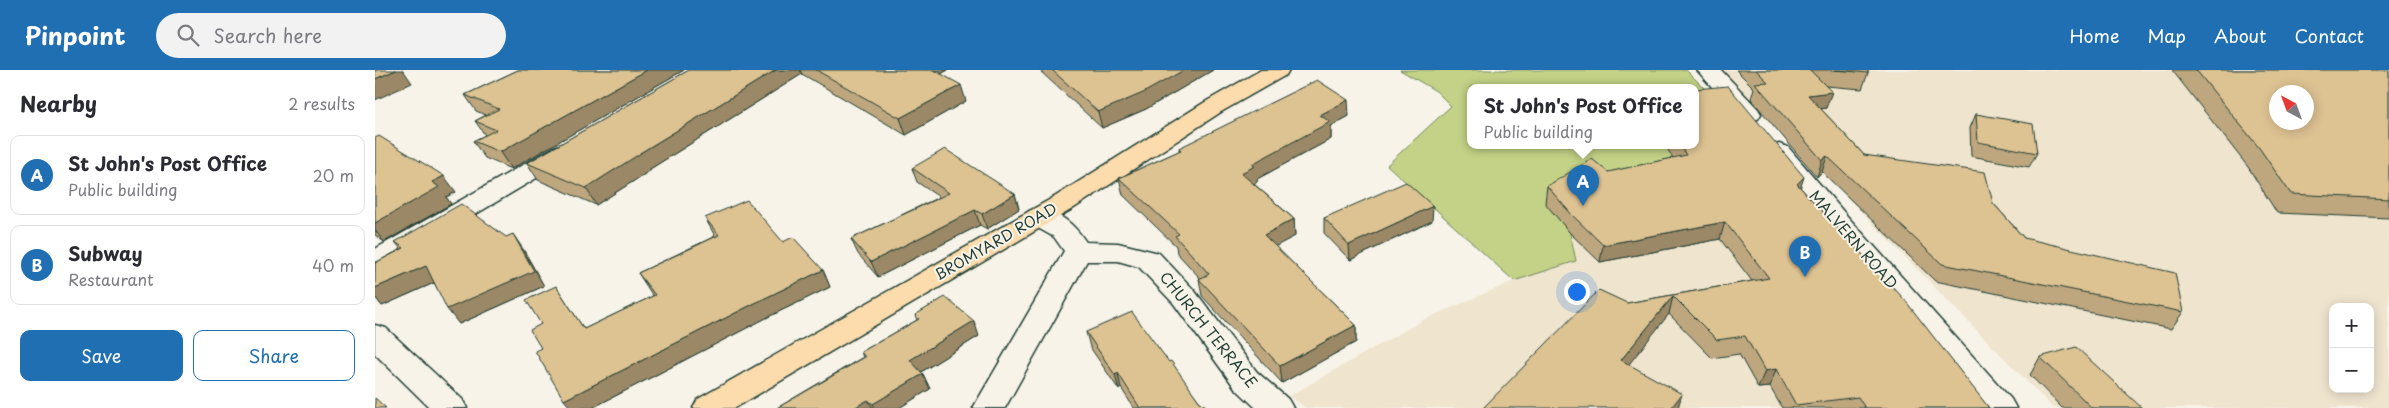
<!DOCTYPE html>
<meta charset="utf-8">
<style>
:root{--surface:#fff;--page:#f2f2f3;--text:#2b2b33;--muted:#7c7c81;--line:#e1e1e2;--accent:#1f6fb2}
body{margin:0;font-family:"Playpen Sans",sans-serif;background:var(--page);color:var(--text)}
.controls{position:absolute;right:15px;bottom:15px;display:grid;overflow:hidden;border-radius:10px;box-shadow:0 2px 12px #0003}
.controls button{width:45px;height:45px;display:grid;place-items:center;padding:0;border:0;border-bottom:1px solid var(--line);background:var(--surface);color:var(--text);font:25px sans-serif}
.compass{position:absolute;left:1894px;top:15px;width:45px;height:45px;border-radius:50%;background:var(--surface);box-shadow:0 2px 12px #0003;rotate:319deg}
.you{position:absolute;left:1201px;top:221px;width:18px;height:18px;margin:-12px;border:4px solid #fff;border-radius:50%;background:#1a73e8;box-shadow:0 0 0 8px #1a73e833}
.badge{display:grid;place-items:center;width:32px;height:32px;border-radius:50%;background:var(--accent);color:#fff;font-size:16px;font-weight:700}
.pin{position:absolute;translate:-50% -41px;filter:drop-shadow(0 1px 2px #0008)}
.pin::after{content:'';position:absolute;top:26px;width:18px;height:15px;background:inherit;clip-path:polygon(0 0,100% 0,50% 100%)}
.popup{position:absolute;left:1092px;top:14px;width:232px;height:65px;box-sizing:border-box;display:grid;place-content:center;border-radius:10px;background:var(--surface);filter:drop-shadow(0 1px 4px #0005);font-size:16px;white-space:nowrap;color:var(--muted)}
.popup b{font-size:19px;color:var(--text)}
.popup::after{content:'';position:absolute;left:50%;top:100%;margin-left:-10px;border:10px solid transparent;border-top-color:var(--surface)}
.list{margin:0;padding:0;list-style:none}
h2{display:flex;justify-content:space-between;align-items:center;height:65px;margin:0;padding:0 20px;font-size:21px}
h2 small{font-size:16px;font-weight:400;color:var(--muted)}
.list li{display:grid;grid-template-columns:32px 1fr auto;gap:15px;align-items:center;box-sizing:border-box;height:80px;margin:0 10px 10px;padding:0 10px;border:1px solid var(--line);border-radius:10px}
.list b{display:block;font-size:19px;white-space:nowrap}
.list p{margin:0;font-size:16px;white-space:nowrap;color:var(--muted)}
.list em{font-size:16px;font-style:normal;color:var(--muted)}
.actions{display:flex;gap:10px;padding:15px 20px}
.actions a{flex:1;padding:11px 0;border:1px solid var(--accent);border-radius:10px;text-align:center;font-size:18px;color:var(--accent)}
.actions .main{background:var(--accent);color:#fff}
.icon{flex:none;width:28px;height:28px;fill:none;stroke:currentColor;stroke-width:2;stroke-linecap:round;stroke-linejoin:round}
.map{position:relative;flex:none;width:2014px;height:338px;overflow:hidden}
header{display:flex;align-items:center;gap:30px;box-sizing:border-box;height:70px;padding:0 25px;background:var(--accent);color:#fff}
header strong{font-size:24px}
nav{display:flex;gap:28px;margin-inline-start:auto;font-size:18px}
.search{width:350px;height:45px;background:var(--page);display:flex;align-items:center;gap:12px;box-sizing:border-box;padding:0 18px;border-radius:28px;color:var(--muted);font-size:19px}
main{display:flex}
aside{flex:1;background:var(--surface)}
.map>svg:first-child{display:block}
.built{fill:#efe4ce;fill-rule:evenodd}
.green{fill:#c3d286;stroke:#71885d}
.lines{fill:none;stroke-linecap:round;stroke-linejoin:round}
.minor-casing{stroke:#1f3d34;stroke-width:3}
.tertiary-casing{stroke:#1f3d34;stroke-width:3}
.secondary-casing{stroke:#1f3d34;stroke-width:3}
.primary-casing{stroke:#1f3d34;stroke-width:3}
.minor{fill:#f7f3e8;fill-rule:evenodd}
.tertiary{fill:#f7f3e8;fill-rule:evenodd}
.secondary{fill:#f7f3e8;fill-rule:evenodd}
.primary{fill:#fcdcac;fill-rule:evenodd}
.wall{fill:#bea77e;stroke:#1f3d34}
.shaded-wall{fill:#9b8866;stroke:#1f3d34}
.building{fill:#ddc292;stroke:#1f3d34;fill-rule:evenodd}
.labels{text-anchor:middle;stroke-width:4;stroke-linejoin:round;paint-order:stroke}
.street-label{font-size:15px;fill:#1f3d34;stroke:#f7f3e8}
</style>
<header>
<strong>Pinpoint</strong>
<div class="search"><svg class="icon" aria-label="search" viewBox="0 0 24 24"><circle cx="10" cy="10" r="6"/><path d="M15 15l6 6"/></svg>Search here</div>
<nav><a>Home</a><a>Map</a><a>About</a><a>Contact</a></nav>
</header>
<main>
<aside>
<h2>Nearby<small>2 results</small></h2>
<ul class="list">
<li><span class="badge">A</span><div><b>St John's Post Office</b><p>Public building</p></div><em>20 m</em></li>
<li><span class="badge">B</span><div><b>Subway</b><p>Restaurant</p></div><em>40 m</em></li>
</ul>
<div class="actions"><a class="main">Save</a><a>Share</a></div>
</aside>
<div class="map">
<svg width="2014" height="338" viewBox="0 0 2014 338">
<rect width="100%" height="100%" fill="#f7f3e8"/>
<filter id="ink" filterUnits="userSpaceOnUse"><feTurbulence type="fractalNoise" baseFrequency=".02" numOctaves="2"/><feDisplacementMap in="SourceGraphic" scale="10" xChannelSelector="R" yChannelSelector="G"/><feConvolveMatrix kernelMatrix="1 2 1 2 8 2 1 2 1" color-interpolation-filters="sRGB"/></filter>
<g filter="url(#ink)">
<!-- built -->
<path class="built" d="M1347 0H2014V338H1678ZM1902 22H1932V52H1902ZM1958 237H1995V319H1958Z
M1320 75 1589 338H931L914 326 1050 249 1139 211 1201 191 1170 133 1307 102Z"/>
<!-- green -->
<path class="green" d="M1025 0H1311L1344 33 1321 36 1320 17H1096V75H1295L1307 102 1195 163 1201 191 1139 211 1012 95 1076 36 1061 21Z"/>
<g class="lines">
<defs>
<path id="minor" d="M188 74 197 77 201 82 197 87 10 198 0 201V179L179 77Z
M664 138C687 144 698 153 711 172L743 173 784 183 819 220 882 302 913 329 918 338H881L860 318 799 234 764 197 743 191H712L630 338H598L689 181 679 167 654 153 651 147 654 141Z"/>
<path id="tertiary" d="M0 255 11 258 87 329 92 338H55L0 284Z"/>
<path id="secondary" d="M1322 0H1346L1383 39 1386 44 1383 49 1374 51 1365 49Z
M1404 74 1413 77 1473 147 1636 329 1641 338H1606L1453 159 1395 87 1391 82 1395 77Z"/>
<path id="primary" d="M886 0H914L911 5 846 42 699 138 360 338H318L323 329 681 126 830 32Z"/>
</defs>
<!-- minor casing -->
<use href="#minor" class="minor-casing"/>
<!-- tertiary casing -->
<use href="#tertiary" class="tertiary-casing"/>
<!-- secondary casing -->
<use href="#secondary" class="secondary-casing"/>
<!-- primary casing -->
<use href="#primary" class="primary-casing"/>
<!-- minor -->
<use href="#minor" class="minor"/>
<!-- tertiary -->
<use href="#tertiary" class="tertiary"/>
<!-- secondary -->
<use href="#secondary" class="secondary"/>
<!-- primary -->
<use href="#primary" class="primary"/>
</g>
<!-- wall -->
<path class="wall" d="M143 0H309L136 99 110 88 98 71 110 65 100 51 111 45 101 41 90 25Z
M314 0H573L566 4 591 31 531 65 427 4 275 99 276 100 221 135 163 110 152 93Z
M664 0H838L771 39 727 58Z
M1361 0H1493V3L1487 19 1451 16V38L1446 39 1489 85 1618 133 1649 168 1808 242 1796 259 1560 211 1447 102 1442 107 1376 29 1379 18Z
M1797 0H2014V148L1902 143 1873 97Z
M1601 44 1662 83 1654 97 1596 86 1595 58Z
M974 46 956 56V69L882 109V112L879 114 919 149 920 166 900 176 981 255V272L907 313 827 226 824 209 825 208 802 183 801 176 748 125 744 108 804 81V78Z
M0 68 81 122 71 127 76 134 9 172 0 165Z
M1294 75H1320L1426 118 1614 338H1407L1395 317 1383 318 1364 284 1337 288 1294 244 1108 338 1252 233 1377 211 1345 169 1225 192 1195 163 1170 133 1172 116 1298 88 1293 80Z
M537 98 640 124 644 139 612 159 605 155 503 207 483 184 476 169 564 127 542 112Z
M330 148 408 172 448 200 455 217 393 247 217 338H196L166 278V254L181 216 209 259 278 226 263 203 340 166Z
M949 148 1057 151 975 190 949 163Z
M131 167 148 179 169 216 84 254 59 213 7 236 0 227V193L26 179 20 172Z
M540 245 604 266 546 302 548 304 555 319 524 338H402L488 287 486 282 542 250Z
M711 262 794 292 824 331 833 338H759L746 318 744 320 715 277Z
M1665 287 1767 338H1687L1655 305Z"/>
<!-- shaded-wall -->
<path class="shaded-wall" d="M21 0H28L37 13 0 30V9Z
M272 0H309L136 99 125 82Z
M401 0H425L427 4 275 99 276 100 221 135 211 118 265 83Z
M550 0H573L553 11Z
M809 0H838L771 39 727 58 723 42Z
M586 15 591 31 531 65 525 48Z
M1457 22 1451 38 1428 41 1433 25Z
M973 30 974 46 956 56V69L882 109V112L868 120 866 103 877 94 945 45Z
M1452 86 1447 102 1442 107 1447 90Z
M69 106 81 122 71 127 76 134 9 172 0 160V153L57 112Z
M1429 107 1423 125 1422 114Z
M640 124 644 139 612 159 607 144Z
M1058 136 1057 151 975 190 974 175Z
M600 140 605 155 503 207 496 192Z
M919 149 920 166 890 182 889 165Z
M1350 152 1345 169 1225 192 1228 175Z
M138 164 148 179 169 216 84 254 72 239Z
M51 196 63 211 7 236 0 227V218Z
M448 200 455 217 393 247 217 338H196L189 330 384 231Z
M1298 226 1294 244 1243 308 1246 290Z
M599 251 604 266 541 305 535 290Z
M981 255V272L907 313 905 296Z
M1401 299 1395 317 1383 318 1390 301Z
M743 303 746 318 744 320 740 305Z
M548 304 555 319 524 338H500L498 334Z
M1307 324 1303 338H1296Z
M493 330 498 338H479Z"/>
<!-- building -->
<path class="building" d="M0 0H21L0 9Z
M143 0H272L125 82 98 71 121 60 100 51 124 39 90 25Z
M314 0H401L265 83H266L211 118 152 93Z
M441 0H559L586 15 525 48Z
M677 0H809L768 23 723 42Z
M1381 0H1435L1457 22 1433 25 1489 85 1610 102 1618 133 1649 168 1800 203 1808 242 1567 194 1452 86 1447 90 1380 13 1393 12Z
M1460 0H1493V3Z
M1821 0H2014V129L1916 124 1885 79ZM1902 22H1932V52H1902Z
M942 10 973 30 945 45 955 52 877 94 880 96 866 103 919 149 889 165 981 255 905 296 824 209 834 204 800 166 804 164 744 108 806 80 804 78Z
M1353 16 1429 107 1422 114 1529 229 1614 338H1490L1483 327 1421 335 1401 299 1390 301 1370 266 1342 270 1298 226 1246 290 1307 324 1296 338H1108L1224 220 1252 233 1394 208 1350 152 1228 175 1197 145 1172 116 1217 89 1233 102 1311 85 1305 75H1320V19Z
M1601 44 1658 54 1662 83 1603 72Z
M4 66 69 106 57 112 64 117 0 153V68Z
M570 79 640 124 607 144 600 140 496 192 476 169 574 123 537 98Z
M1031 112 1058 136 974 175 949 148Z
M372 130 408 172 418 167 448 200 384 231 189 330 160 281 166 278 155 260 166 254 151 230 181 216 209 259 280 225 263 203 344 165 330 148Z
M86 134 131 167 138 164 159 201 72 239 51 196 0 218V193L29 178 20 172Z
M570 227 599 251 535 290 548 304 498 334 493 330 479 338H402L490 287 486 282 544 249 540 245Z
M757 242 794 292 796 291 824 331 833 338H765L743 303 740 305 711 262Z
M1701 277 1767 338H1717L1665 287Z
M0 328 11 338H0Z"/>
</g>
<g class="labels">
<!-- street labels -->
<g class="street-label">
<text transform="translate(1478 170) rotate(49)" y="5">MALVERN ROAD</text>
<text transform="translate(621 172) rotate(-30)" y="5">BROMYARD ROAD</text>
<text transform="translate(833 260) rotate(51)" y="5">CHURCH TERRACE</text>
</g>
</g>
</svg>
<div class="controls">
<button>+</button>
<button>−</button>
</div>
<svg class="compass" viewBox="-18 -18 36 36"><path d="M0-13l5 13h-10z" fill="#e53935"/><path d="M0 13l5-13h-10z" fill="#7c7c81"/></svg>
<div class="you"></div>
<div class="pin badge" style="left:1208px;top:136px">A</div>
<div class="popup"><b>St John's Post Office</b>Public building</div>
<div class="pin badge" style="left:1430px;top:207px">B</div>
</div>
</main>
